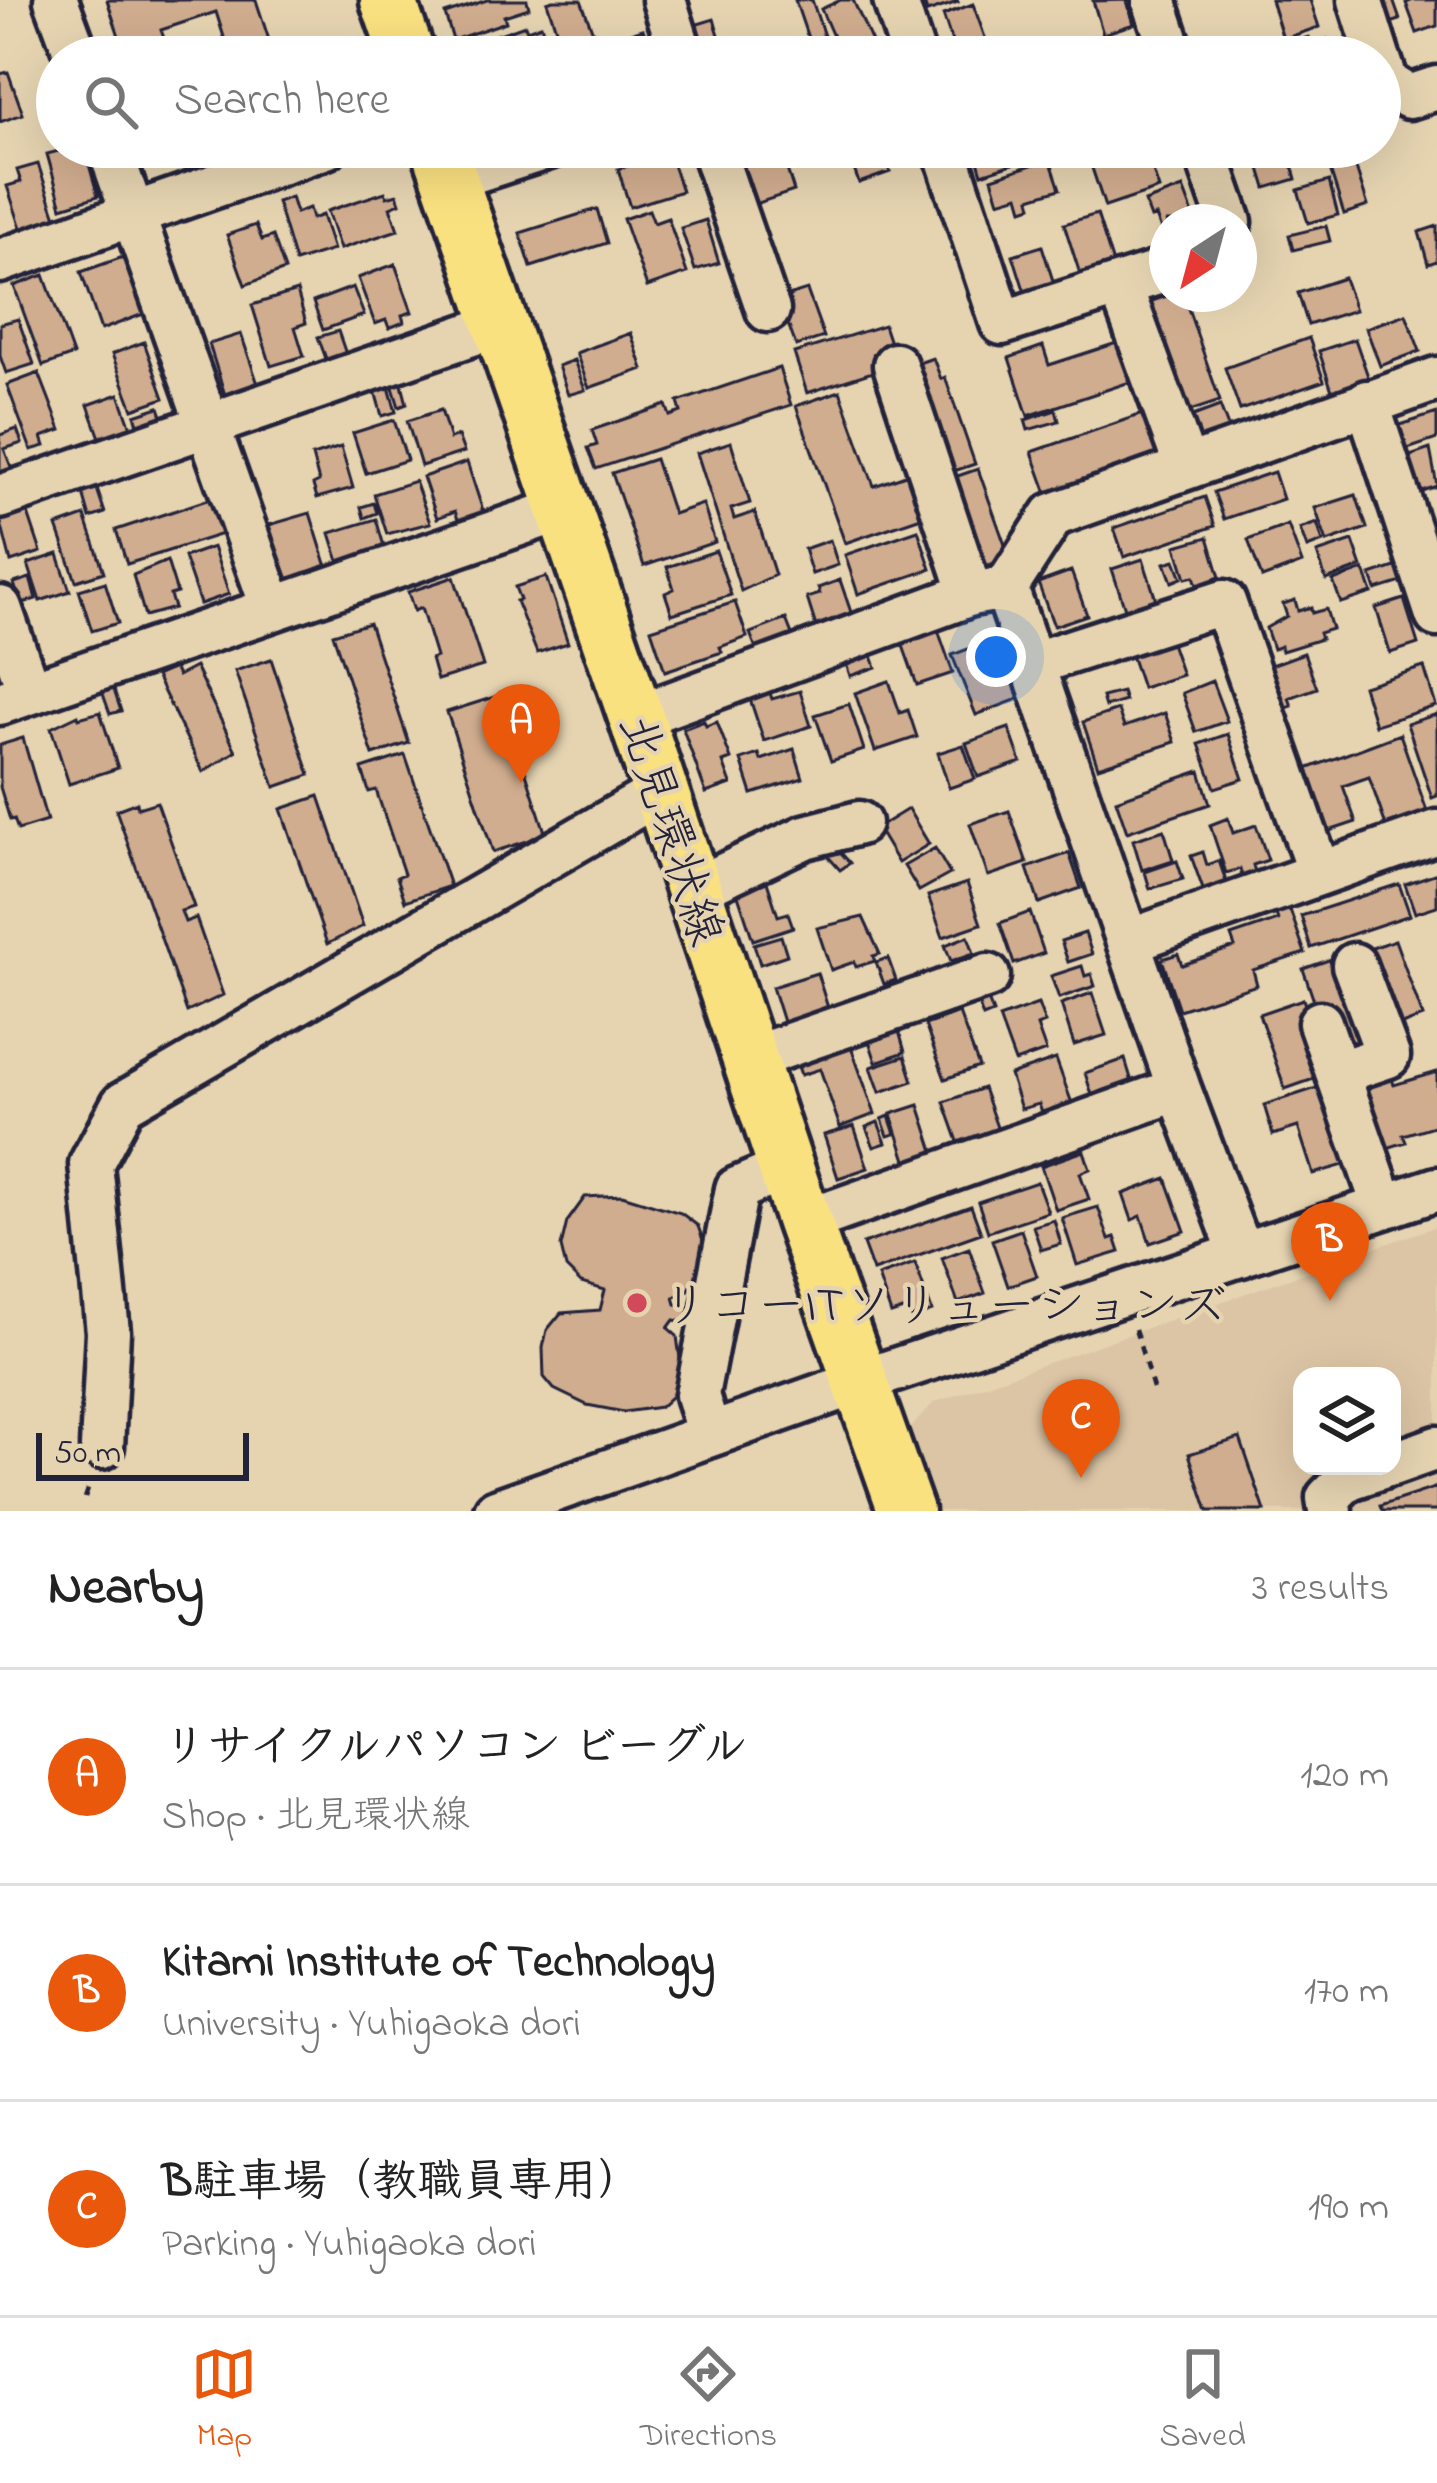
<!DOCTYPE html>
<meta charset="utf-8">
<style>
:root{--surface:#fff;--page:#f2f2f2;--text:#222;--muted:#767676;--line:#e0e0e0;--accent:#ea580c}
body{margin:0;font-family:"Indie Flower","Klee One",sans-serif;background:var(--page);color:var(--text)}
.controls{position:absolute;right:36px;bottom:36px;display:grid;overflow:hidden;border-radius:24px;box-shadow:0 12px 48px #0002}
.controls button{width:108px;height:108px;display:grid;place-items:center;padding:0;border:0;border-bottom:3px solid var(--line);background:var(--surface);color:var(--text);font:60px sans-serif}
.compass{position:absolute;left:1149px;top:204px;width:108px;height:108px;border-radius:50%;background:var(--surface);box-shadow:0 12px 48px #0002;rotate:216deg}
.scale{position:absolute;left:36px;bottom:30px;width:213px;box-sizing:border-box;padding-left:12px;border:6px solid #22223b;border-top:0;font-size:33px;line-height:42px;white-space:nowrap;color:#22223b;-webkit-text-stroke:9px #e6d4b1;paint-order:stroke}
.you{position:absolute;left:996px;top:657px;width:42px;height:42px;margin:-30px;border:9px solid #fff;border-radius:50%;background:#1a73e8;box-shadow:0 0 0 18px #1a73e833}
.badge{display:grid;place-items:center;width:78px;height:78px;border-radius:50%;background:var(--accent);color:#fff;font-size:39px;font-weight:700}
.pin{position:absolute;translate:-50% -99px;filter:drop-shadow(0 3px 6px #0008)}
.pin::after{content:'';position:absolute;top:63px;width:42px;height:36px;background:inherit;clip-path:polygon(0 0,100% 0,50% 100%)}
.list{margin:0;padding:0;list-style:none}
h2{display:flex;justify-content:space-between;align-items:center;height:156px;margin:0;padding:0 48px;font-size:51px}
h2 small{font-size:39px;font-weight:400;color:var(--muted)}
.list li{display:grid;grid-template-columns:78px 1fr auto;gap:36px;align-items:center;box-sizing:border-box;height:216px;padding:0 48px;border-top:3px solid var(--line)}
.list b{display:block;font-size:45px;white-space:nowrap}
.list p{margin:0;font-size:39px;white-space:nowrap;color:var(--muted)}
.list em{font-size:39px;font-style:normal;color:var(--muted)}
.icon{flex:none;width:66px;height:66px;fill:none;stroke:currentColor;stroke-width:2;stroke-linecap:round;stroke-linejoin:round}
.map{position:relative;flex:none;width:1437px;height:1511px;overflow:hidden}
.search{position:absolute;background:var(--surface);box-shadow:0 12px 48px #0002;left:36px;right:36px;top:36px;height:132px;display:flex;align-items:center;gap:30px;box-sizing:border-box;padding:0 42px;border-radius:66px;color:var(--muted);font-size:45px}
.sheet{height:804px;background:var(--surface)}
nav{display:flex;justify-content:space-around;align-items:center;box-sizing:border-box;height:168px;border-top:3px solid var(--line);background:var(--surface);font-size:33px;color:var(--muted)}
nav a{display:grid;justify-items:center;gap:6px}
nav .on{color:var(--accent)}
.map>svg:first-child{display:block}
.built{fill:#dcc5a5;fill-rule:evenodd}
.building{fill:#d1ad8f;stroke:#22223b;stroke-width:3}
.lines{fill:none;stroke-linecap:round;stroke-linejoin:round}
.minor-casing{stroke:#22223b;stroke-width:51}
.major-casing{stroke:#22223b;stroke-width:63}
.path{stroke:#22223b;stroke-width:4.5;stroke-dasharray:9 9;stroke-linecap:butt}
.minor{stroke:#e6d4b1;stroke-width:42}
.major{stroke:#fae180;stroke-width:54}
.poi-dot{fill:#d1495b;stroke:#e6d4b1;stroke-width:4.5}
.labels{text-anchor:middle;stroke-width:9;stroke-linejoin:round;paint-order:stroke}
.street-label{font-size:48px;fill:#22223b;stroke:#e6d4b1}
.poi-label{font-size:48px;fill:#22223b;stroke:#e6d4b1;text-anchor:start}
</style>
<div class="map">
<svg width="1437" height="1511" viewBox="0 0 1437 1511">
<rect width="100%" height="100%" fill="#e6d4b1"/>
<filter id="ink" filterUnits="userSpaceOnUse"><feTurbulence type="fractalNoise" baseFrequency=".00833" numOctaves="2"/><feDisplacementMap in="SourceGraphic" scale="24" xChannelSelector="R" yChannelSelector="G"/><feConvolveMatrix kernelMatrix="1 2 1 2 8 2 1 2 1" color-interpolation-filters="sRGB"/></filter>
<g filter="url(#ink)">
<!-- built -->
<path class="built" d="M1437 1226V1511H938L909 1430 933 1403ZM1302 1376H1392V1466H1302Z"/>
<!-- building -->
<path class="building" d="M107 0H256L270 43 230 56 216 12 161 30 169 52 154 57H126Z
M487 0H527L529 8 504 16 506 22 453 40 445 14Z
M553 0H581L594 35 562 47 547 2Z
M795 0H812L824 36 809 41Z
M841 0H853L874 47 850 57H842L821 9Z
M923 0H957L958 2 927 12Z
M1131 0 1127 1 1134 24 1103 34 1093 1Z
M1271 0H1310L1319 27 1283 39Z
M1375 0H1393L1400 20 1381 26Z
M1413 0H1437V26L1417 33 1406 3Z
M973 4 992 57H957L943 15Z
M714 19 726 57H698L688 27Z
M525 25 527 30 541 25 550 50 537 54 538 57H475L471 44Z
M643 29 648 44 622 53 618 37Z
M1309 37 1311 45 1327 39 1333 57H1291L1287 44Z
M613 41 618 57H567V56Z
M746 43 751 57H732L729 48Z
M1251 43 1255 57H1216L1215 55Z
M655 47 658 57H625Z
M1092 48 1094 55 1113 49 1116 57H1066Z
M8 72 23 114 0 122V74Z
M74 147H84L98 196 62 207 47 154Z
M728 147H771L778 166 785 163 794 191 749 206Z
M974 147H1037L1040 155 982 174Z
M1085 147H1145L1159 189 1105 207Z
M1273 147H1287L1296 179 1266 188 1255 152Z
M1350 149 1368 206 1344 214 1326 157Z
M882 150 890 172 859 183 851 161Z
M669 153 682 191 630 207 618 169Z
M1050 159 1060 189 1030 198 1032 206 1023 209 1019 195 999 201 992 178Z
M38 164 57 220 22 231 7 186 21 182 17 170Z
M1329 181 1338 215 1308 223 1298 190Z
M1183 188 1196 222H1167V246L1156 216 1151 218 1145 202Z
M385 192 387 197 397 194 400 203 390 207 398 230 340 249 327 211Z
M291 197 296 213 309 208 312 219 322 215 333 250 295 262 277 202Z
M597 209 607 243 531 267 520 233Z
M649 210 654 223 668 218 687 273 647 287 623 219Z
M1097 214 1113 264 1080 274 1064 224Z
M706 220 719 263 695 270 681 228Z
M256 225 262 240 273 236 285 270 245 285 227 235Z
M1326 226 1330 241 1293 250 1289 235Z
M1437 226V261L1428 264 1419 232Z
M1042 246 1055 287 1026 296 1013 255Z
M126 256 146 313 101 330 81 272Z
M395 264 412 312 402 315 404 322 389 328 386 320 375 324 358 278Z
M44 275 73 355 43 366 14 286Z
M1344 278 1355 310 1308 325 1298 293Z
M353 287 364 315 323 330 313 302Z
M807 290 824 337 796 346 779 299Z
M297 291 306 323 295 327 304 356 271 366 252 305Z
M1173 294H1183L1220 401 1181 414 1143 304Z
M1406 314 1420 351 1380 366 1366 328Z
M18 319 34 364 6 373 0 356V324Z
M884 325 892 349 877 354 882 369 807 393 794 353Z
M338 331 347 357 328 364 318 337Z
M631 333 643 369 589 388 576 353Z
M241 334 258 384 225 395 209 344Z
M1309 338 1324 381 1240 410 1225 368Z
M1355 339 1371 385 1334 397 1319 351Z
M1126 340 1139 379 1028 416 1009 358 1043 346 1049 365Z
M144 342 164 398 133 409 112 354Z
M933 358 941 379 945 377 975 464 945 474 907 367Z
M574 360 585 390 568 395 558 366Z
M779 368 791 405 596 469 588 448 597 445 592 430 666 405 670 416 681 412 678 402Z
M39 373 61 430 42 437 45 446 31 450 7 385Z
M401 381 407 404 399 407 392 384Z
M389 387 396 412 382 416 375 391Z
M840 391 874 486 914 472 930 514 845 543 796 406Z
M119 394 134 436 103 446 88 405Z
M1220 406 1231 435 1196 448 1185 419Z
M159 407 164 422 140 430 135 415Z
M441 410 450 439 458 436 464 452 421 466 407 421Z
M1056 410 1059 421 1028 430 1025 420Z
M1154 410 1171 457 1049 499 1032 452Z
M1437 413V439L1399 452 1391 428Z
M394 420 407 460 366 473 353 433Z
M17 429 22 443 4 449 13 472 0 477V435Z
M731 442 750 503 731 509 734 519 755 512 775 575 741 591 697 453Z
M341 447 353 488 317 498 313 485 319 482 312 456Z
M1430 449 1437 486 1410 495 1407 457Z
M655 459 673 514 703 504 715 542 644 566 612 473Z
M467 462 485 517 460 525 455 511 437 518 423 477Z
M978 469 1010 559 977 570 946 480Z
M1274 472 1283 499 1224 519 1214 492Z
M415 481 430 523 387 534 374 494Z
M96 486 105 513 90 518 82 490Z
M1356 495 1367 528 1327 542 1315 508Z
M1205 497 1215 526 1124 557 1114 528Z
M210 499 222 534 127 564 116 530Z
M374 503 377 513 364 518 361 507Z
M27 510 41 552 11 562 0 519Z
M310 513 328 570 287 583 269 525Z
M85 516 104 572 76 581 57 526Z
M376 519 384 546 378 548 379 553 340 565 330 533Z
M1317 523 1323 542 1307 548 1300 529Z
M1288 525 1302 563 1262 578 1248 540Z
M918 530 931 569 858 594 845 555Z
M1208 537 1220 577 1197 585 1194 576 1186 578 1176 546Z
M830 540 838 565 812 574 804 549Z
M1353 541 1362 567 1326 580 1317 553Z
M213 547 229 594 200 604 184 557Z
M716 551 731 595 672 614 665 593 674 589 667 567Z
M58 554 70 591 40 601 28 564Z
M1143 559 1157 603 1126 612 1112 569Z
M1175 560 1182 578 1172 582 1165 563Z
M167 561 177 593 170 595 174 608 145 616 133 575Z
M1401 565 1405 581 1376 590 1371 575Z
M1364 570 1372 593 1341 603 1333 581Z
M1071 571 1087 615 1054 626 1038 583Z
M454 577 483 666 437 680 431 659 436 657 421 608 414 611 408 592Z
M546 577 568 643 537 653 516 601 520 600 515 587Z
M30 578 36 599 20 604 14 583Z
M840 580 855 624 819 636 807 598 820 594 818 588Z
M105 582 118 623 92 631 79 590Z
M1404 599 1418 644 1390 653 1376 608Z
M1295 600 1298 611 1311 607 1312 613 1326 609 1332 629 1319 633 1321 639 1282 651 1281 646 1273 649 1266 628 1287 616 1283 604Z
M735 602 747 637 720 647 722 652 665 671 651 629Z
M786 619 795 642 759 656 750 633Z
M369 623 409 743 373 755 333 634Z
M938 630 953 673 917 685 902 643Z
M997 638 1021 698 976 715 952 655Z
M1170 640 1182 675 1142 688 1130 652Z
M868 645 876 667 850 676 843 654Z
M1304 653 1317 688 1289 698 1292 706 1286 708 1271 665Z
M271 659 310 775 275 787 235 671Z
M195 667 236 751 203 772 156 676 174 668 178 676Z
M1424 667 1436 706 1375 725 1363 686Z
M889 681 900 713 908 710 917 737 875 751 855 693Z
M1212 681 1227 721 1196 732 1182 693Z
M767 684 772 699 800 691 811 726 764 741 747 690Z
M113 687 121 711 110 714 102 691Z
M1122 692 1125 701 1105 707 1102 697Z
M501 695 546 835 493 852 447 712Z
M849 704 864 750 831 761 815 715Z
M1118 710 1124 727 1165 713 1175 742 1098 767 1083 722Z
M100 712 118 768 69 784 51 728 78 715 79 718Z
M1437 714V796L1432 798 1407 724Z
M704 721 706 726 717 722 731 759 723 762 731 784 706 793 683 729Z
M1009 728 1021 762 978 777 966 743Z
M1228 734 1243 779 1215 788 1199 744Z
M1400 734 1427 811 1386 826 1369 777 1343 786 1356 822 1326 832 1304 770Z
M23 738 47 821 18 830 14 819 10 820 0 787V745Z
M963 745 975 779 949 788 938 753Z
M794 749 803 778 752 794 741 760 759 754 761 760Z
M405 755 450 886 405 901 397 877 404 874 376 790 369 792 362 769Z
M1200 771 1210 804 1127 832 1116 800Z
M319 796 363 926 327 944 281 809Z
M137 802 138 808 157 802 194 907 181 911 185 922 196 918 223 995 187 1012 116 810Z
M908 809 929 844 898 863 877 828Z
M1009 811 1027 863 988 876 970 824Z
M1228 818 1233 833 1256 825 1268 860 1253 865 1255 872 1242 876 1240 869 1226 873 1210 825Z
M1164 830 1173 860 1142 870 1133 840Z
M834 845 850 863 840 870 825 853Z
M935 848 950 874 919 891 904 866Z
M1203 852 1207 865 1219 861 1227 884 1204 892 1191 856Z
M1069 853 1081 888 1039 903 1027 868Z
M1177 861 1183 879 1150 889 1145 872Z
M1437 873V906L1415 913 1405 884Z
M767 882 778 916 788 913 793 927 753 940 737 892Z
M967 883 981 924 943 937 928 896Z
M1399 884 1410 915 1311 948 1301 916Z
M1288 904 1305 953 1253 970 1257 985 1179 1010 1162 959 1178 954 1182 965 1235 947 1231 936 1278 920 1274 908Z
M1030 912 1044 953 1014 964 1000 923Z
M863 917 880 954 873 956 875 961 856 967 854 962 831 970 817 928Z
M1085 933 1092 954 1068 962 1061 941Z
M781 936 787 955 760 964 754 944Z
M968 936 974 953 951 961 945 945Z
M1395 940 1423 1017 1391 1029 1358 953Z
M1340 956 1374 1051 1344 1062 1318 1013 1303 969Z
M888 958 896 980 884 984 876 962Z
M1082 966 1085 976 1091 974 1095 986 1059 998 1051 976Z
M817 973 829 1011 784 1025 772 987Z
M1092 993 1106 1035 1074 1045 1061 1004Z
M986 994 993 1013 983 1017 976 997Z
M1303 999 1328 1074 1285 1089 1259 1014Z
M1038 1004 1045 1023 1037 1026 1046 1051 1015 1062 999 1018Z
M959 1013 979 1067 945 1079 925 1025Z
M899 1031 905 1052 876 1062 869 1041Z
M846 1033 875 1114 840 1127 820 1069 801 1075 793 1051Z
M905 1056 913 1081 880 1092 871 1067Z
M1056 1059 1074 1109 1044 1119 1039 1104 1021 1109 1010 1075Z
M1125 1059 1132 1082 1092 1095 1085 1073Z
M1389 1069 1394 1085 1437 1072V1125L1403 1135 1406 1142 1384 1149 1356 1079Z
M1332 1083 1351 1163 1313 1174 1298 1127 1273 1135 1264 1105Z
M983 1088 999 1133 960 1147 944 1102Z
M919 1105 936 1157 908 1166 891 1114Z
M889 1116 895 1134 888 1136 882 1119Z
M878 1122 886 1143 874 1147 866 1127Z
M854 1126 868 1168 838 1178 824 1135Z
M1084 1151 1090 1169 1080 1173 1089 1199 1056 1210 1041 1166Z
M1166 1178 1185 1231 1150 1243 1141 1216 1132 1220 1123 1194Z
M1037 1182 1048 1212 988 1232 978 1202Z
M622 1195 681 1213 698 1226 706 1249 702 1268 688 1291 674 1297 676 1304 697 1309 694 1324 674 1320 668 1328 677 1336 682 1374 672 1396 660 1407 624 1412 587 1405 554 1389 544 1377 543 1348 547 1330 561 1313 600 1310 605 1290 581 1283 566 1268 561 1247 567 1222 585 1197Z
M971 1206 981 1233 873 1271 863 1244Z
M1098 1207 1109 1239 1115 1237 1120 1252 1077 1265 1062 1218Z
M1054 1220 1061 1244 1041 1250 1033 1226Z
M1021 1230 1037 1276 1008 1286 992 1240Z
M969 1248 985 1293 958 1303 942 1258Z
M915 1263 932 1311 912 1318 909 1308 891 1314 878 1276Z
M1240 1438 1265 1511H1208L1189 1454Z
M1437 1487V1511H1382L1380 1506Z"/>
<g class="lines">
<defs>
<path id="minor" d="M56 0 77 57
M664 0 682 57
M895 0 914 57
M1154 0 1173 57
M1360 0 1378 57
M1380 62 1387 83 1409 97 1437 88
M109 147 273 609
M712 147 768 310
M944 147 1002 323 1167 270
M1204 147 1230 222
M450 179 549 147
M0 261 326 147
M1120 285 1186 467
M895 365 971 594
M1367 402 1437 615
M0 497 498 325
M0 608 29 692
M1032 664 1224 602 1319 873
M0 703 563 509
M636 717 971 594 1006 588
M693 890 805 837 859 823
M1129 941 1437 832
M1320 1023 1384 1207
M749 1059 988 976
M1338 1073 1388 1056 1354 965
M804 1222 1179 1089
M1241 1255 1179 1089 1006 588 1053 515 1437 379
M709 1435 697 1395 737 1189 786 1168
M102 1447 108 1332 91 1164 123 1104 660 792
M1392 1464 1437 1448
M496 1511 862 1381 1437 1189
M1330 1511 1328 1498 1347 1479 1385 1466"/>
<path id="major" d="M388 0 408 57
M439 147 636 717 804 1222 906 1511"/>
</defs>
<!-- minor casing -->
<use href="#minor" class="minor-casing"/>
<!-- major casing -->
<use href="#major" class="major-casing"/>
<!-- path -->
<path class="path" d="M1135 1329 1153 1389
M85 1498 91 1481"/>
<!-- minor -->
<use href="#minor" class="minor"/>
<!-- major -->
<use href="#major" class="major"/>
</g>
</g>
<!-- markers -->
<circle class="poi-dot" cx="637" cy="1303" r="12"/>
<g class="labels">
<!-- street labels -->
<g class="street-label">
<text transform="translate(673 829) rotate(72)" y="17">北見環状線</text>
</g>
<!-- poi labels -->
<g class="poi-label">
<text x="661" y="1320">リコーITソリューションズ</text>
</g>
</g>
</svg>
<div class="controls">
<button><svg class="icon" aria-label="layers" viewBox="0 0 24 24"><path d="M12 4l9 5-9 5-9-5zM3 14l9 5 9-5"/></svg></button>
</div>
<svg class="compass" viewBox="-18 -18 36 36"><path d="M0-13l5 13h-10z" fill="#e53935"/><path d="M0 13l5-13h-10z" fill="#767676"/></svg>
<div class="scale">50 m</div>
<div class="you"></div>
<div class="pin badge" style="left:521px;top:783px">A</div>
<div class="pin badge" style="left:1330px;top:1301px">B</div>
<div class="pin badge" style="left:1081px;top:1478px">C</div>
<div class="search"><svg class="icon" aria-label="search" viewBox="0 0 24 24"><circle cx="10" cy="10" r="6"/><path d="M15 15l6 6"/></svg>Search here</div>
</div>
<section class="sheet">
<h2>Nearby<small>3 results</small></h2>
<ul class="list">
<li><span class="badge">A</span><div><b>リサイクルパソコン ビーグル</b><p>Shop · 北見環状線</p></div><em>120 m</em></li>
<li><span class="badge">B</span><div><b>Kitami Institute of Technology</b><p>University · Yuhigaoka dori</p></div><em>170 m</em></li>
<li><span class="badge">C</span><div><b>B駐車場（教職員専用）</b><p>Parking · Yuhigaoka dori</p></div><em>190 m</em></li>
</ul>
</section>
<nav>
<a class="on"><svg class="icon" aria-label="map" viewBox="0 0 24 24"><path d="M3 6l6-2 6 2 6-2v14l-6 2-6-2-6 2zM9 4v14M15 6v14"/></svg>Map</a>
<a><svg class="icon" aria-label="directions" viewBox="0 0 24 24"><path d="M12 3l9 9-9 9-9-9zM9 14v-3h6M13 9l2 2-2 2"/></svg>Directions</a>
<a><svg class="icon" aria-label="saved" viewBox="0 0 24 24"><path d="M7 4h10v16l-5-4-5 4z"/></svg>Saved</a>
</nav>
